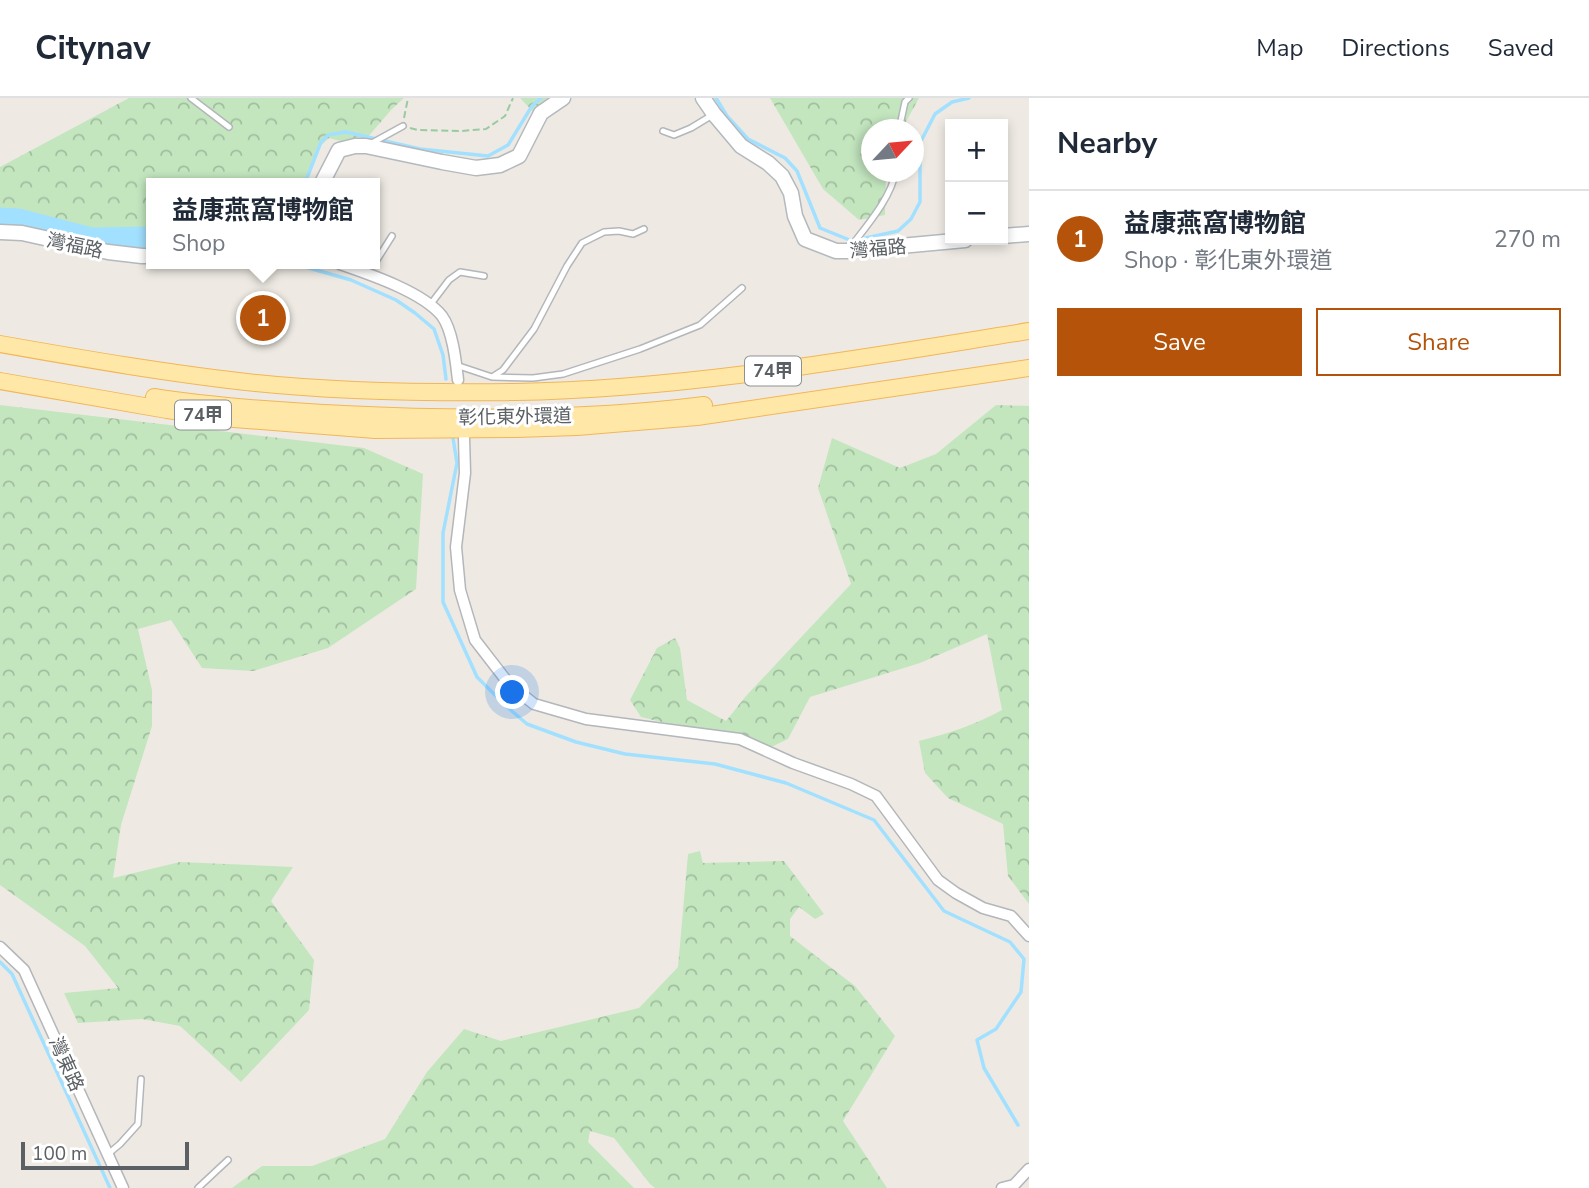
<!DOCTYPE html>
<meta charset="utf-8">
<style>
:root{--surface:#fff;--page:#f2f2f3;--text:#1f2937;--muted:#747a83;--line:#e0e1e3;--accent:#b45309}
body{margin:0;font-family:"Nunito Sans","Noto Sans TC",sans-serif;background:var(--page);color:var(--text)}
.controls{position:absolute;right:21px;top:21px;display:grid;overflow:hidden;border-radius:0px;box-shadow:0 4px 10px #0003}
.controls button{width:63px;height:63px;display:grid;place-items:center;padding:0;border:0;border-bottom:2px solid var(--line);background:var(--surface);color:var(--text);font:35px sans-serif}
.compass{position:absolute;left:861px;top:21px;width:63px;height:63px;border-radius:50%;background:var(--surface);box-shadow:0 4px 10px #0003;rotate:64deg}
.scale{position:absolute;left:21px;bottom:18px;width:168px;box-sizing:border-box;padding-left:7px;border:4px solid #5b6064;border-top:0;font-size:19px;line-height:24px;white-space:nowrap;color:#5b6064;-webkit-text-stroke:5px #fff;paint-order:stroke}
.you{position:absolute;left:513px;top:595px;width:24px;height:24px;margin:-18px;border:5px solid #fff;border-radius:50%;background:#1a73e8;box-shadow:0 0 0 10px #1a73e833}
.badge{display:grid;place-items:center;width:46px;height:46px;border-radius:50%;background:var(--accent);color:#fff;font-size:23px;font-weight:700}
.pin{position:absolute;translate:-50% -50%;border:4px solid #fff;box-shadow:0 2px 7px #0006}
.popup{position:absolute;left:146px;top:80px;width:234px;height:91px;box-sizing:border-box;display:grid;place-content:center;border-radius:0px;background:var(--surface);filter:drop-shadow(0 2px 5px #0005);font-size:23px;white-space:nowrap;color:var(--muted)}
.popup b{font-size:26px;color:var(--text)}
.popup::after{content:'';position:absolute;left:50%;top:100%;margin-left:-14px;border:14px solid transparent;border-top-color:var(--surface)}
.list{margin:0;padding:0;list-style:none}
h2{display:flex;justify-content:space-between;align-items:center;height:91px;margin:0;padding:0 28px;font-size:30px}
h2 small{font-size:23px;font-weight:400;color:var(--muted)}
.list li{display:grid;grid-template-columns:46px 1fr auto;gap:21px;align-items:center;box-sizing:border-box;height:98px;padding:0 28px;border-top:2px solid var(--line)}
.list b{display:block;font-size:26px;white-space:nowrap}
.list p{margin:0;font-size:23px;white-space:nowrap;color:var(--muted)}
.list em{font-size:23px;font-style:normal;color:var(--muted)}
.actions{display:flex;gap:14px;padding:21px 28px}
.actions a{flex:1;padding:16px 0;border:2px solid var(--accent);border-radius:0px;text-align:center;font-size:24px;color:var(--accent)}
.actions .main{background:var(--accent);color:#fff}
.map{position:relative;flex:none;width:1029px;height:1090px;overflow:hidden}
header{display:flex;align-items:center;gap:42px;box-sizing:border-box;height:98px;padding:0 35px;background:var(--surface);border-bottom:2px solid var(--line)}
header strong{font-size:33px}
nav{display:flex;gap:38px;margin-inline-start:auto;font-size:24px}
main{display:flex}
aside{flex:1;background:var(--surface)}
.map>svg:first-child{display:block}
.forest{fill:url(#forest-crowns)}
.lines{fill:none;stroke-linecap:round;stroke-linejoin:round}
.stream{stroke:#a2e0ff;stroke-width:3.5}
.river{stroke:#a2e0ff;stroke-width:21}
.lane-casing{stroke:#b3b6ba;stroke-width:8}
.street-casing{stroke:#b3b6ba;stroke-width:13}
.secondary-casing{stroke:#b4b9bd;stroke-width:17}
.primary-casing{stroke:#f2b657;stroke-width:18}
.path{stroke:#99caa2;stroke-width:2;stroke-dasharray:7 3.5;stroke-linecap:butt}
.lane{stroke:#fff;stroke-width:5}
.street{stroke:#fff;stroke-width:10}
.secondary{stroke:#fff;stroke-width:14}
.primary{stroke:#ffe7a7;stroke-width:16}
.labels{text-anchor:middle;stroke-width:6;stroke-linejoin:round;paint-order:stroke}
.shield{fill:#fff;stroke:#8c9092;stroke-width:2}
.shield-label{font-size:18px;font-weight:bold;fill:#5b6064}
.street-label{font-size:19px;fill:#5b6064;stroke:#fff}
</style>
<header>
<strong>Citynav</strong>
<nav><a>Map</a><a>Directions</a><a>Saved</a></nav>
</header>
<main>
<div class="map">
<svg width="1029" height="1090" viewBox="0 0 1029 1090">
<defs>
<pattern id="forest-crowns" width="20" height="18" patternUnits="userSpaceOnUse" patternTransform="scale(1.75)"><rect width="20" height="18" fill="#c3e6bf"/><path d="M2 6a3 3 0 1 1 6 0M12 15a3 3 0 1 1 6 0" fill="none" stroke="#a1be9f"/></pattern>
</defs>
<rect width="100%" height="100%" fill="#eeeae3"/>
<!-- forest -->
<path class="forest" d="M129 0H404L392 11 360 48 329 40 316 52 306 85H151V150L126 151 80 135 22 121 0 122V69Z
M520 0H564L538 19Z
M770 0H919L902 31 872 32V74H886L885 117 859 122 823 91Z
M0 307 364 350 423 376 416 491 328 550 253 573 202 570 171 522 138 531 152 592V628L121 727 113 780 180 764 293 769 271 803 314 862 309 912 241 984 180 928 142 921 78 925 64 895 118 890 85 848 0 787Z
M996 307 1029 308V806L1008 778 1003 726 948 700 925 675 919 643C949 635 975 627 1002 612L987 536 920 565 810 599 788 641 769 650 641 619 630 602 657 550 675 540 680 550 687 602 726 623 746 598 851 486 818 390 832 340 900 370 936 356Z
M700 753 703 765 784 763 824 816 815 821 799 809 790 821V838L855 888 895 938 843 1023 887 1090H655L650 1086 614 1040 590 1033 588 1044 634 1090H232L262 1068H312L385 1041 427 974 464 931 501 943 639 910 678 869 688 756Z"/>
<g class="lines">
<!-- stream -->
<path class="stream" d="M716 0 727 18 748 41 785 60 797 73 820 130 852 143 898 133 911 121 920 104V45L935 16 952 4 969 0
M305 85 321 44 328 37 346 34 420 51 488 58 508 47 532 8 541 0
M295 166 351 182 396 202 415 215 434 231 443 257 446 281
M453 340 457 365 443 435V504L477 579 506 608 527 626 576 644 625 656 715 666 786 685 874 722 944 813 1010 844 1024 861 1021 894 996 931 977 942 984 970 1018 1027
M0 864 12 876 110 1090"/>
<!-- river -->
<path class="river" d="M0 120 18 121 91 140 151 139"/>
<defs>
<path id="lane" d="M191 0 229 29
M899 32 905 4 909 0
M663 33 674 37 691 30 714 16
M372 45 403 28
M849 151C864 131 893 98 895 74
M375 165 392 138
M430 207 449 182 460 174 484 178
M456 267 492 279 503 272 534 231 567 168 582 145 604 134 619 133 633 136 644 131
M492 279 533 280 563 276 640 251 700 227 742 190
M108 1056 120 1046 138 1026 141 981
M198 1090 228 1062"/>
<path id="street" d="M340 166C369 176 423 194 442 218 453 233 456 265 458 282
M464 340 465 375 456 449 460 492 475 542 509 586 534 606 586 621 740 641 793 665 851 686 876 698 938 782 956 795 983 810 1011 818 1029 838
M0 849 24 872 123 1090
M1002 1090 1014 1087 1029 1071"/>
<path id="secondary" d="M703 0 714 16 741 48 768 65 782 78 791 95 795 118 805 141 836 153H847L965 142
M322 85 339 52 355 48H366L442 64 476 70 500 67 519 58 541 15 563 0
M0 134 22 135 108 154 142 158H151
M1003 138 1029 136"/>
<path id="primary" d="M0 246C85 261 171 276 256 285 342 294 429 295 515 294 688 291 859 260 1029 233
M0 283 167 312 234 321 375 332 516 331 577 329 697 319 1029 270
M154 299C217 309 281 313 344 316 464 322 585 322 704 307"/>
</defs>
<!-- lane casing -->
<use href="#lane" class="lane-casing"/>
<!-- street casing -->
<use href="#street" class="street-casing"/>
<!-- secondary casing -->
<use href="#secondary" class="secondary-casing"/>
<!-- primary casing -->
<use href="#primary" class="primary-casing"/>
<!-- path -->
<path class="path" d="M404 20 408 0
M410 30 418 32 461 33 486 31 505 18 513 0"/>
<!-- lane -->
<use href="#lane" class="lane"/>
<!-- street -->
<use href="#street" class="street"/>
<!-- secondary -->
<use href="#secondary" class="secondary"/>
<!-- primary -->
<use href="#primary" class="primary"/>
</g>
<g class="labels">
<!-- shield labels -->
<g class="shield">
<rect x="745" y="258.5" width="56" height="29" rx="5"/>
<rect x="175" y="302.5" width="56" height="29" rx="5"/>
</g>
<g class="shield-label">
<text x="773" y="279">74甲</text>
<text x="203" y="323">74甲</text>
</g>
<!-- street labels -->
<g class="street-label">
<text transform="translate(75 147) rotate(12)" y="7">灣福路</text>
<text transform="translate(878 150) rotate(-5)" y="7">灣福路</text>
<text transform="translate(515 318) rotate(-1)" y="7">彰化東外環道</text>
<text transform="translate(67 966) rotate(66)" y="7">灣東路</text>
</g>
</g>
</svg>
<div class="controls">
<button>+</button>
<button>−</button>
</div>
<svg class="compass" viewBox="-18 -18 36 36"><path d="M0-13l5 13h-10z" fill="#e53935"/><path d="M0 13l5-13h-10z" fill="#747a83"/></svg>
<div class="scale">100 m</div>
<div class="you"></div>
<div class="pin badge" style="left:263px;top:220px">1</div>
<div class="popup"><b>益康燕窩博物館</b>Shop</div>
</div>
<aside>
<h2>Nearby<small></small></h2>
<ul class="list">
<li><span class="badge">1</span><div><b>益康燕窩博物館</b><p>Shop · 彰化東外環道</p></div><em>270 m</em></li>
</ul>
<div class="actions"><a class="main">Save</a><a>Share</a></div>
</aside>
</main>
